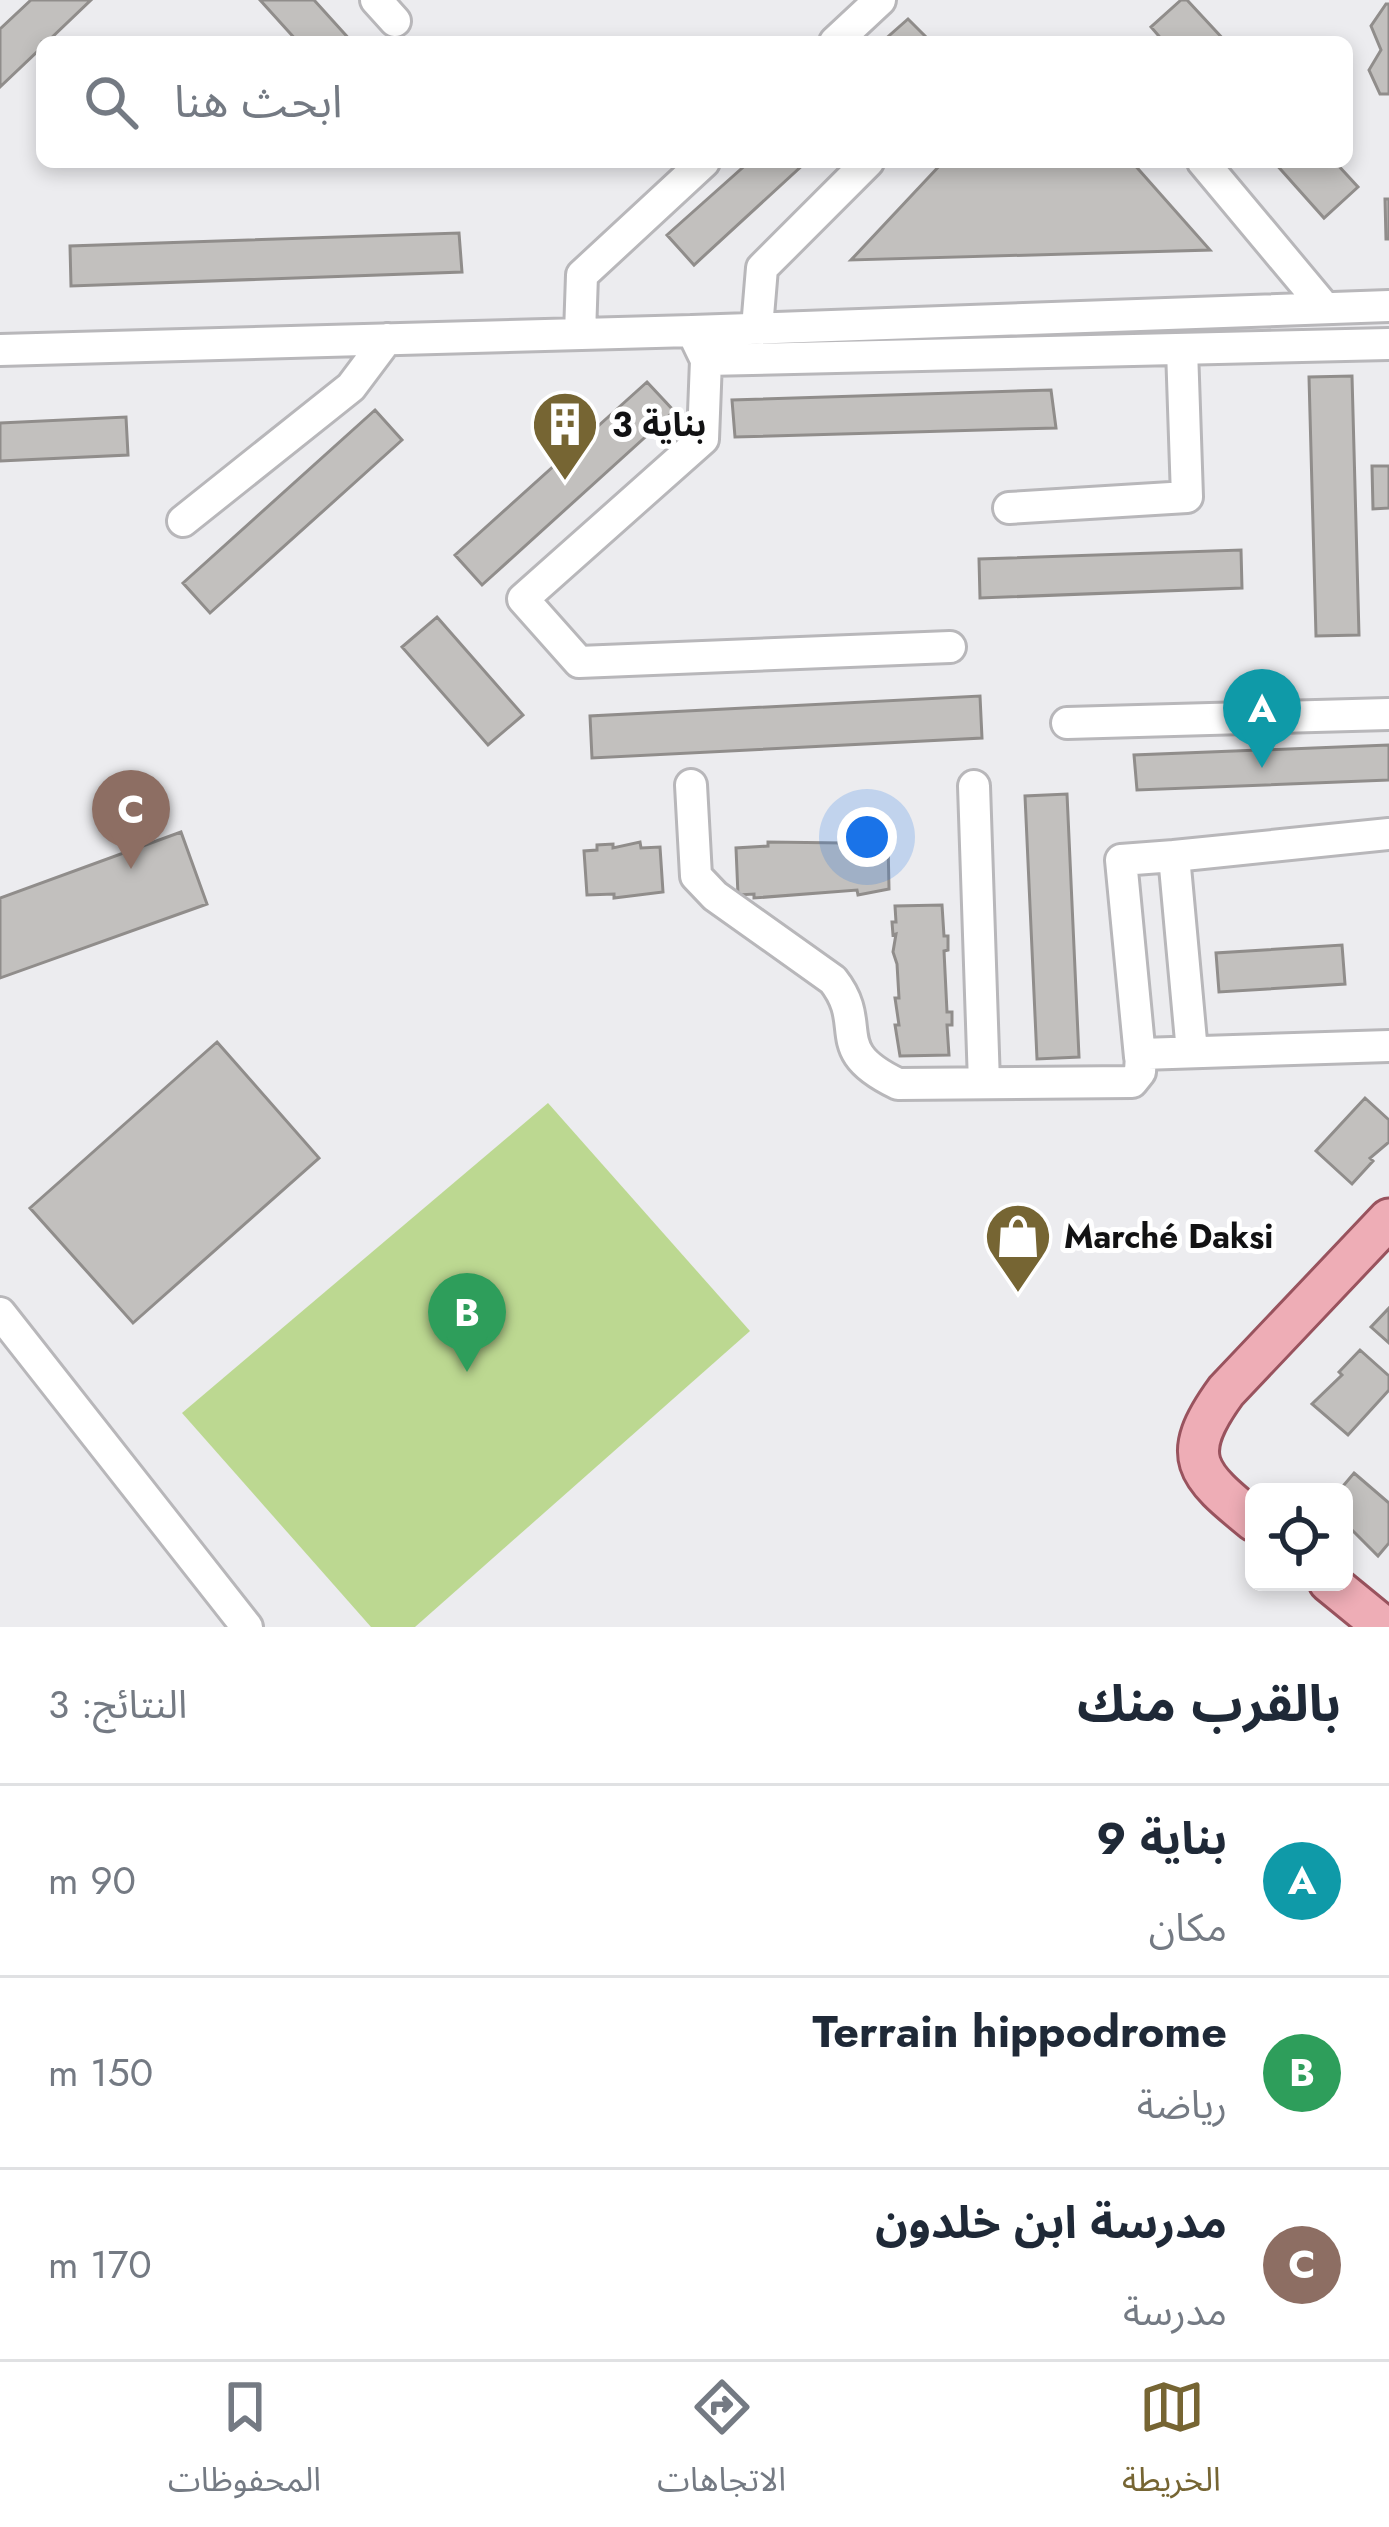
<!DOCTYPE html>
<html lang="ar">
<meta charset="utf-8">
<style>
:root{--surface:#fff;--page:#f6f6f7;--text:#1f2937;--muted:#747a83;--line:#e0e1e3;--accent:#766533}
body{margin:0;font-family:Jost,"Noto Sans Arabic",sans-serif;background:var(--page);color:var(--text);direction:rtl}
.controls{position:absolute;right:36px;bottom:36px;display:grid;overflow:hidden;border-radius:18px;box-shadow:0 6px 18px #0003}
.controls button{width:108px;height:108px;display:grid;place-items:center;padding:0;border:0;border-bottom:3px solid var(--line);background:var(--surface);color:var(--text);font:60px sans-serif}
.you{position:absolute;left:867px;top:837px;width:42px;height:42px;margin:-30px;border:9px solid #fff;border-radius:50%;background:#1a73e8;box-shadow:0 0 0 18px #1a73e833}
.badge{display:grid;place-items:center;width:78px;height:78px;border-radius:50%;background:var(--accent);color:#fff;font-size:39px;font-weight:700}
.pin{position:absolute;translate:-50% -99px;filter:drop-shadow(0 3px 6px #0008)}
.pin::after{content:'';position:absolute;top:63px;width:42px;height:36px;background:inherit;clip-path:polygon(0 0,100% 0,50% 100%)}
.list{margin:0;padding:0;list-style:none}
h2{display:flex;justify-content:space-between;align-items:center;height:156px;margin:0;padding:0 48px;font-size:51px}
h2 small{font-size:39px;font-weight:400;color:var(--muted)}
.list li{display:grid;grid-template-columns:78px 1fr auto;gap:36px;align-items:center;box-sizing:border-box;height:192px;padding:0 48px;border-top:3px solid var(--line)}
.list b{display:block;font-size:45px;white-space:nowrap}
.list p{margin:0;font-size:39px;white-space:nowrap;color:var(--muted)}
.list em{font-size:39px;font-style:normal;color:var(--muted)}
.icon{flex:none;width:66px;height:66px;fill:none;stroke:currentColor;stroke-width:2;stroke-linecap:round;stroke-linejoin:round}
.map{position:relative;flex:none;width:1389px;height:1627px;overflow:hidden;direction:ltr}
.search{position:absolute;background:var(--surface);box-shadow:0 6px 18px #0003;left:36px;right:36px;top:36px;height:132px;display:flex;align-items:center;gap:30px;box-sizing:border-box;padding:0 42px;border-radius:18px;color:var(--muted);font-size:45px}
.sheet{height:732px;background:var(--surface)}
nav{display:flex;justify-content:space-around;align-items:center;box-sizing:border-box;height:168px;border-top:3px solid var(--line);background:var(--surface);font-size:33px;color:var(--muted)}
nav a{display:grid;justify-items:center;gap:6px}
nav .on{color:var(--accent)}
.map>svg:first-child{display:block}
.green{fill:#bcd891}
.building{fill:#c2c0be;stroke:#908d8b;stroke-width:3}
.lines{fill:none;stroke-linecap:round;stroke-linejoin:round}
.minor-casing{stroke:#b8b7ba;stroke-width:36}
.major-casing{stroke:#99535e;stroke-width:45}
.minor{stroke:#fff;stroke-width:30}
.major{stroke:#eeadb6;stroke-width:39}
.labels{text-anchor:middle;stroke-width:10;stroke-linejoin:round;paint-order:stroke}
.poi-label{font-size:33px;font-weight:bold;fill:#121213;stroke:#fff;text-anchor:start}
</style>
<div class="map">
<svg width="1389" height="1627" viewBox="0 0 1389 1627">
<rect width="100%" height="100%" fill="#ececef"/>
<!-- green -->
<path class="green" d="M548 1103 750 1331 415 1627H371L182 1413Z"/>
<!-- building -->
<path class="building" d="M31 0H91L47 42H42V47L0 87V29Z
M260 0H314L352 42H298Z
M1181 0H1187L1226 42H1164L1151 27Z
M1386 4H1389V94H1380L1369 70 1381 50 1371 26Z
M908 19 931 42H882Z
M749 162H806L694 265 667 235Z
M943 162H1132L1210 250 851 260Z
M1274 162H1335L1358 187 1324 218Z
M1385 199H1389V239H1386Z
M459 233 462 272 71 286 70 246Z
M1352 376 1359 635 1316 636 1309 377Z
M647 382 674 411 482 585 455 555Z
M1051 390 1056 428 735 437 732 400Z
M375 410 402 440 210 613 183 583Z
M126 417 128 455 0 461V423Z
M1372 466H1389V508L1373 509Z
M1241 550 1242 588 980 598 979 559Z
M437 617 523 715 488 745 402 647Z
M980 696 982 738 592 758 590 716Z
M1389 745V780L1137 790 1134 755Z
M1067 794 1079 1057 1037 1059 1025 796Z
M181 832 207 904 0 978V898Z
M857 837V842L888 841 889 889 858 895 857 890 754 898V894L738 895 736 848 768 846V842L844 843V838Z
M640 842 641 848 660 847 663 892 614 898V894L587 895 584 851 597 850V845L613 844V848Z
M942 905 944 936H948V950L944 951 947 1012H952V1025H947L949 1055 900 1056 895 1025H899L895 998H899L897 964 893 952 896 934 893 935 892 922H896L895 906Z
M1342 945 1345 984 1219 992 1216 953Z
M217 1042 319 1158 133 1323 30 1208Z
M1365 1098 1389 1120V1142L1370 1158 1373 1161 1352 1184 1316 1151Z
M1389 1308V1343L1371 1327Z
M1360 1350 1389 1376V1390L1348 1435 1312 1404 1342 1375 1339 1372Z
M1354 1473 1389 1503V1543L1378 1556 1348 1526 1344 1528V1492H1338Z"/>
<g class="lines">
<defs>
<path id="minor" d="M376 0 395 21
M835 42 880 0
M1203 162 1325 308
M757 328 762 268 868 162
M692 331 706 360 703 439 523 599 579 662 950 647
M580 334 582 275 704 162
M0 350 692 331 1389 306
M706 360 1389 344
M1009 508 1187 497 1182 349
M183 521 351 387 387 339
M1067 723 1389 714
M691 785 696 876 715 896 833 980C870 1027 825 1049 898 1084L1132 1082 1140 1072 1141 1054 1389 1046
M974 786 984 1083
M1192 1052 1174 856 1389 834
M1140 1057 1121 860 1174 856
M0 1313 247 1627"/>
<path id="major" d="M1254 1521C1196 1474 1178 1457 1226 1391L1389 1219
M1329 1582 1384 1627"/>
</defs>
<!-- minor casing -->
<use href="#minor" class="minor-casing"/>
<!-- major casing -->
<use href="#major" class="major-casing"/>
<!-- minor -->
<use href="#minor" class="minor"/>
<!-- major -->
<use href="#major" class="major"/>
</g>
<!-- icons -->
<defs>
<symbol id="building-pin" viewBox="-11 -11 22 30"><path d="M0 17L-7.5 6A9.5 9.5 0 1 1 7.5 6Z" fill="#766533" stroke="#fff"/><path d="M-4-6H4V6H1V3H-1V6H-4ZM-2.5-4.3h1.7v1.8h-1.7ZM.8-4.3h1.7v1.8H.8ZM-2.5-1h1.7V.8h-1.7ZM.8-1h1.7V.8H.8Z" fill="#fff"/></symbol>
<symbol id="shop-pin" viewBox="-11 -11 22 30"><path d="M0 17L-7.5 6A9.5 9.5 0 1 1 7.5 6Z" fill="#766533" stroke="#fff"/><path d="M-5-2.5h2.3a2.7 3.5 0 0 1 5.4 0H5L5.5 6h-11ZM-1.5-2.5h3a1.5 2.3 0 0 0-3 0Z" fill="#fff"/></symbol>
</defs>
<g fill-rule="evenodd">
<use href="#building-pin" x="527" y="386" width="76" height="104"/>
<use href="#shop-pin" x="980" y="1198" width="76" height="104"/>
</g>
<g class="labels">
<!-- poi labels -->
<g class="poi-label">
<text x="612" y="436">بناية 3</text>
<text x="1064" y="1248">Marché Daksi</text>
</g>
</g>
</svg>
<div class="controls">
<button><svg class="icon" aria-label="locate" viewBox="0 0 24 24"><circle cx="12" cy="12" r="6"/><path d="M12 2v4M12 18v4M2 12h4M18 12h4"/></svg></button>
</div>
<div class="you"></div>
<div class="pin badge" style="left:1262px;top:768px;background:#0f9aa8">A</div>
<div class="pin badge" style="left:467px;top:1372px;background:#2e9e5b">B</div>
<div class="pin badge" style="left:131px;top:869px;background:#8d6e63">C</div>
<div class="search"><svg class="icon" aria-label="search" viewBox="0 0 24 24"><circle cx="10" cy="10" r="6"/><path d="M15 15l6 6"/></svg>ابحث هنا</div>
</div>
<section class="sheet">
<h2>بالقرب منك<small>النتائج: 3</small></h2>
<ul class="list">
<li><span class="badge" style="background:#0f9aa8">A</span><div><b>بناية 9</b><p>مكان</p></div><em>90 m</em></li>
<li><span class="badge" style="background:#2e9e5b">B</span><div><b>Terrain hippodrome</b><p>رياضة</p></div><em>150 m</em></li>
<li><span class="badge" style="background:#8d6e63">C</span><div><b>مدرسة ابن خلدون</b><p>مدرسة</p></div><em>170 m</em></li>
</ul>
</section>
<nav>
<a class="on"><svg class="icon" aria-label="map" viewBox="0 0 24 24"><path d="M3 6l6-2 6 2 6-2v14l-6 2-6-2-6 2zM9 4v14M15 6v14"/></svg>الخريطة</a>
<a><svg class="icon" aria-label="directions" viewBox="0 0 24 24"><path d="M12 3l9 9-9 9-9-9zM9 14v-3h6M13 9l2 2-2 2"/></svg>الاتجاهات</a>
<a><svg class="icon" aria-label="saved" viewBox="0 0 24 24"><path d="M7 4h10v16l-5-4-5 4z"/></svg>المحفوظات</a>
</nav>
